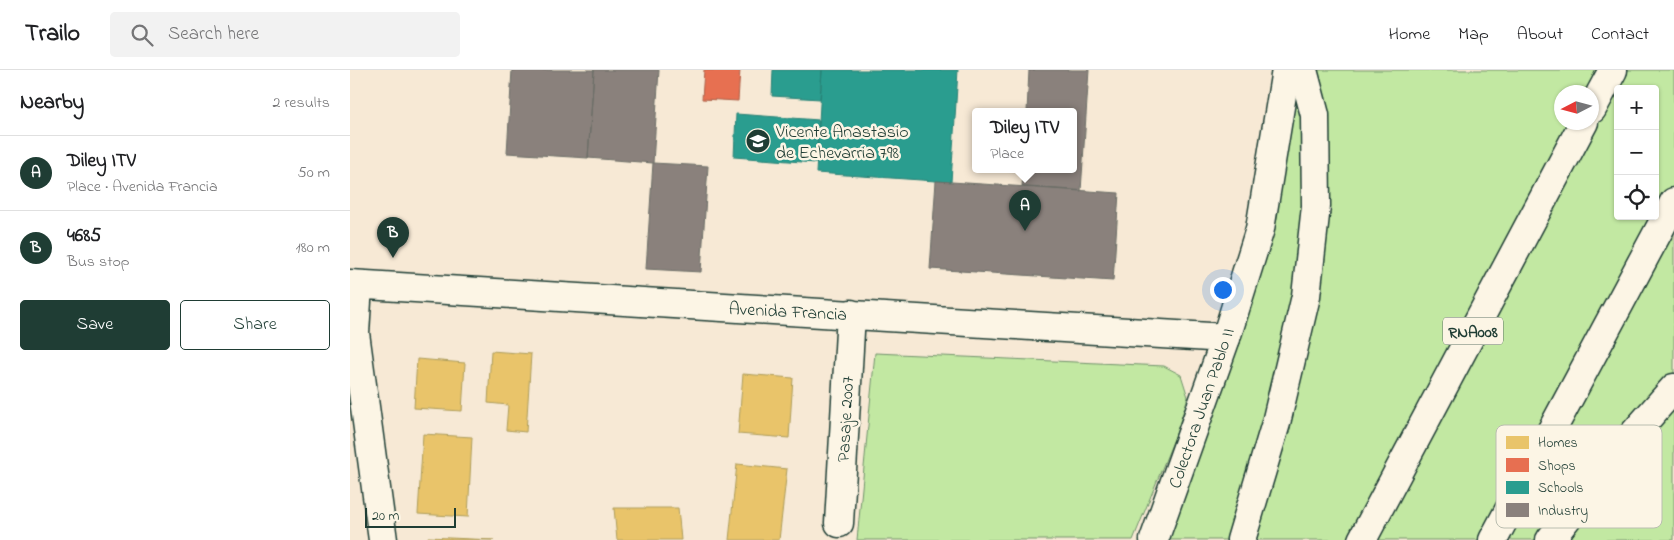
<!DOCTYPE html>
<meta charset="utf-8">
<style>
:root{--surface:#fff;--page:#f2f2f2;--text:#202124;--muted:#757577;--line:#e0e0e0;--accent:#1f3d34}
body{margin:0;font-family:"Indie Flower",sans-serif;background:var(--page);color:var(--text)}
.controls{position:absolute;right:15px;top:15px;display:grid;overflow:hidden;border-radius:5px;box-shadow:0 1px 4px #0004}
.controls button{width:45px;height:45px;display:grid;place-items:center;padding:0;border:0;border-bottom:1px solid var(--line);background:var(--surface);color:var(--text);font:25px sans-serif}
.compass{position:absolute;left:1204px;top:15px;width:45px;height:45px;border-radius:50%;background:var(--surface);box-shadow:0 1px 4px #0004;rotate:264deg}
.scale{position:absolute;left:15px;bottom:12px;width:91px;box-sizing:border-box;padding-left:5px;border:2px solid #1f3d34;border-top:0;font-size:14px;line-height:18px;white-space:nowrap;color:#1f3d34;-webkit-text-stroke:4px #fcf5e5;paint-order:stroke}
.you{position:absolute;left:872px;top:219px;width:18px;height:18px;margin:-12px;border:4px solid #fff;border-radius:50%;background:#1a73e8;box-shadow:0 0 0 8px #1a73e833}
.badge{display:grid;place-items:center;width:32px;height:32px;border-radius:50%;background:var(--accent);color:#fff;font-size:16px;font-weight:700}
.pin{position:absolute;translate:-50% -41px;filter:drop-shadow(0 1px 2px #0008)}
.pin::after{content:'';position:absolute;top:26px;width:18px;height:15px;background:inherit;clip-path:polygon(0 0,100% 0,50% 100%)}
.popup{position:absolute;left:622px;top:38px;width:105px;height:65px;box-sizing:border-box;display:grid;place-content:center;border-radius:5px;background:var(--surface);filter:drop-shadow(0 1px 4px #0005);font-size:16px;white-space:nowrap;color:var(--muted)}
.popup b{font-size:19px;color:var(--text)}
.popup::after{content:'';position:absolute;left:50%;top:100%;margin-left:-10px;border:10px solid transparent;border-top-color:var(--surface)}
.list{margin:0;padding:0;list-style:none}
h2{display:flex;justify-content:space-between;align-items:center;height:65px;margin:0;padding:0 20px;font-size:21px}
h2 small{font-size:16px;font-weight:400;color:var(--muted)}
.list li{display:grid;grid-template-columns:32px 1fr auto;gap:15px;align-items:center;box-sizing:border-box;height:75px;padding:0 20px;border-top:1px solid var(--line)}
.list b{display:block;font-size:19px;white-space:nowrap}
.list p{margin:0;font-size:16px;white-space:nowrap;color:var(--muted)}
.list em{font-size:16px;font-style:normal;color:var(--muted)}
.actions{display:flex;gap:10px;padding:15px 20px}
.actions a{flex:1;padding:11px 0;border:1px solid var(--accent);border-radius:5px;text-align:center;font-size:18px;color:var(--accent)}
.actions .main{background:var(--accent);color:#fff}
.icon{flex:none;width:28px;height:28px;fill:none;stroke:currentColor;stroke-width:2;stroke-linecap:round;stroke-linejoin:round}
.map{position:relative;flex:none;width:1324px;height:470px;overflow:hidden}
header{display:flex;align-items:center;gap:30px;box-sizing:border-box;height:70px;padding:0 25px;background:var(--surface);border-bottom:1px solid var(--line)}
header strong{font-size:24px}
nav{display:flex;gap:28px;margin-inline-start:auto;font-size:18px}
.search{width:350px;height:45px;background:var(--page);display:flex;align-items:center;gap:12px;box-sizing:border-box;padding:0 18px;border-radius:5px;color:var(--muted);font-size:19px}
main{display:flex}
aside{flex:1;background:var(--surface)}
.map>svg:first-child{display:block}
.green{fill:#c2e8a2;stroke:#70926b;fill-rule:evenodd}
.homes{fill:#e9c46a;stroke:#ac9c5a}
.shops{fill:#e76f51;stroke:#ab6048}
.schools{fill:#2a9d8f;stroke:#278074}
.industry{fill:#8a817c;stroke:#6a6d66}
.lines{fill:none;stroke-linecap:round;stroke-linejoin:round}
.minor-casing{stroke:#1f3d34;stroke-width:31}
.major-casing{stroke:#1f3d34;stroke-width:31}
.highway-casing{stroke:#1f3d34;stroke-width:31}
.minor{stroke:#fcf5e5;stroke-width:28}
.major{stroke:#fcf5e5;stroke-width:28}
.highway{stroke:#fcf5e5;stroke-width:28}
.labels{text-anchor:middle;stroke-width:5;stroke-linejoin:round;paint-order:stroke}
.shield{fill:#fcf5e5;stroke:#617469;stroke-width:1}
.shield-label{font-size:16px;font-weight:bold;fill:#1f3d34}
.poi-label{font-size:18px;fill:#1f3d34;stroke:#fcf5e5;text-anchor:start}
.street-label{font-size:18px;fill:#1f3d34;stroke:#fcf5e5}
.key{fill:#fcf5e5;stroke:#babeb0;stroke-width:1}
.key-label{font-size:14px;fill:#1f3d34}
</style>
<header>
<strong>Trailo</strong>
<div class="search"><svg class="icon" aria-label="search" viewBox="0 0 24 24"><circle cx="10" cy="10" r="6"/><path d="M15 15l6 6"/></svg>Search here</div>
<nav><a>Home</a><a>Map</a><a>About</a><a>Contact</a></nav>
</header>
<main>
<aside>
<h2>Nearby<small>2 results</small></h2>
<ul class="list">
<li><span class="badge">A</span><div><b>Diley ITV</b><p>Place · Avenida Francia</p></div><em>50 m</em></li>
<li><span class="badge">B</span><div><b>4685</b><p>Bus stop</p></div><em>180 m</em></li>
</ul>
<div class="actions"><a class="main">Save</a><a>Share</a></div>
</aside>
<div class="map">
<svg width="1324" height="470" viewBox="0 0 1324 470">
<rect width="100%" height="100%" fill="#f7e9d5"/>
<filter id="ink" filterUnits="userSpaceOnUse"><feTurbulence type="fractalNoise" baseFrequency=".02" numOctaves="2"/><feDisplacementMap in="SourceGraphic" scale="10" xChannelSelector="R" yChannelSelector="G"/><feConvolveMatrix kernelMatrix="1 2 1 2 8 2 1 2 1" color-interpolation-filters="sRGB"/></filter>
<g filter="url(#ink)">
<!-- green -->
<path class="green" d="M936 0H1324V470H804L876 268ZM1268 19H1305V146H1268ZM1212 22H1242V52H1212Z
M525 283 814 296 831 305 838 327 826 364 783 470H507Z"/>
<!-- homes -->
<path class="homes" d="M141 281 181 284 176 362 156 360 158 335 138 333Z
M67 289 115 293 112 341 64 338Z
M393 304 443 308 439 368 388 364Z
M73 364 122 367 118 447 68 444Z
M387 394 437 399 429 470H379Z
M264 438H328L331 470H267Z
M78 467 144 470H78Z"/>
<!-- shops -->
<path class="shops" d="M354 0H390L388 31 352 29Z"/>
<!-- schools -->
<path class="schools" d="M423 0H472L470 29 422 26Z
M472 0H608L601 112 466 103Z
M386 44 469 50 466 93 384 87Z"/>
<!-- industry -->
<path class="industry" d="M162 0H244L238 88 157 83Z
M244 0H309L303 93 238 88Z
M679 0H739L731 121 672 117 673 100H724V42H677Z
M303 93 358 96 351 202 296 199Z
M586 111 769 123 763 211 580 199Z"/>
<g class="lines">
<defs>
<path id="minor" d="M0 214 876 268
M8 215 5 263 33 470
M489 453 501 244"/>
<path id="major" d="M804 470 876 268 910 159 936 0"/>
<path id="highway" d="M1242 39 1263 0
M891 470 926 353 956 226 966 136 965 45 953 0
M1012 470 1234 52
M1143 470 1324 132
M1200 470 1273 376 1324 318"/>
</defs>
<!-- minor casing -->
<use href="#minor" class="minor-casing"/>
<!-- major casing -->
<use href="#major" class="major-casing"/>
<!-- highway casing -->
<use href="#highway" class="highway-casing"/>
<!-- minor -->
<use href="#minor" class="minor"/>
<!-- major -->
<use href="#major" class="major"/>
<!-- highway -->
<use href="#highway" class="highway"/>
</g>
</g>
<!-- icons -->
<defs>
<symbol id="school-disc" viewBox="-11 -11 22 22"><circle r="9.5" fill="#1f3d34" stroke="#fcf5e5"/><path d="M0-5L7-2L0 1L-7-2ZM-4 1L0 2.5L4 1V4Q0 6-4 4Z" fill="#fff"/></symbol>
</defs>
<g fill-rule="evenodd">
<use href="#school-disc" x="394" y="57" width="28" height="28"/>
</g>
<g class="labels">
<!-- shield labels -->
<rect class="shield" x="1093" y="247.5" width="60" height="27" rx="4"/>
<g class="shield-label">
<text x="1123" y="267">RNA008</text>
</g>
<!-- poi labels -->
<g class="poi-label">
<text x="426" y="67">Vicente Anastasio<tspan x="426" dy="21">de Echevarria 798</tspan></text>
</g>
<!-- street labels -->
<g class="street-label">
<text transform="translate(438 241) rotate(3)" y="6">Avenida Francia</text>
<text transform="translate(851 338) rotate(-71)" y="6">Colectora Juan Pablo II</text>
<text transform="translate(495 349) rotate(-87)" y="6">Pasaje 2007</text>
</g>
</g>
<!-- legend -->
<rect x="1146" y="355" width="166" height="103" rx="8" class="key"/>
<rect x="1156" y="366" width="23" height="13" fill="#e9c46a"/>
<rect x="1156" y="388" width="23" height="14" fill="#e76f51"/>
<rect x="1156" y="411" width="23" height="13" fill="#2a9d8f"/>
<rect x="1156" y="433" width="23" height="14" fill="#8a817c"/>
<g class="key-label">
<text x="1188" y="377">Homes</text>
<text x="1188" y="400">Shops</text>
<text x="1188" y="422">Schools</text>
<text x="1188" y="445">Industry</text>
</g>
</svg>
<div class="controls">
<button>+</button>
<button>−</button>
<button><svg class="icon" aria-label="locate" viewBox="0 0 24 24"><circle cx="12" cy="12" r="6"/><path d="M12 2v4M12 18v4M2 12h4M18 12h4"/></svg></button>
</div>
<svg class="compass" viewBox="-18 -18 36 36"><path d="M0-13l5 13h-10z" fill="#e53935"/><path d="M0 13l5-13h-10z" fill="#757577"/></svg>
<div class="scale">20 m</div>
<div class="you"></div>
<div class="pin badge" style="left:675px;top:161px">A</div>
<div class="popup"><b>Diley ITV</b>Place</div>
<div class="pin badge" style="left:43px;top:188px">B</div>
</div>
</main>
